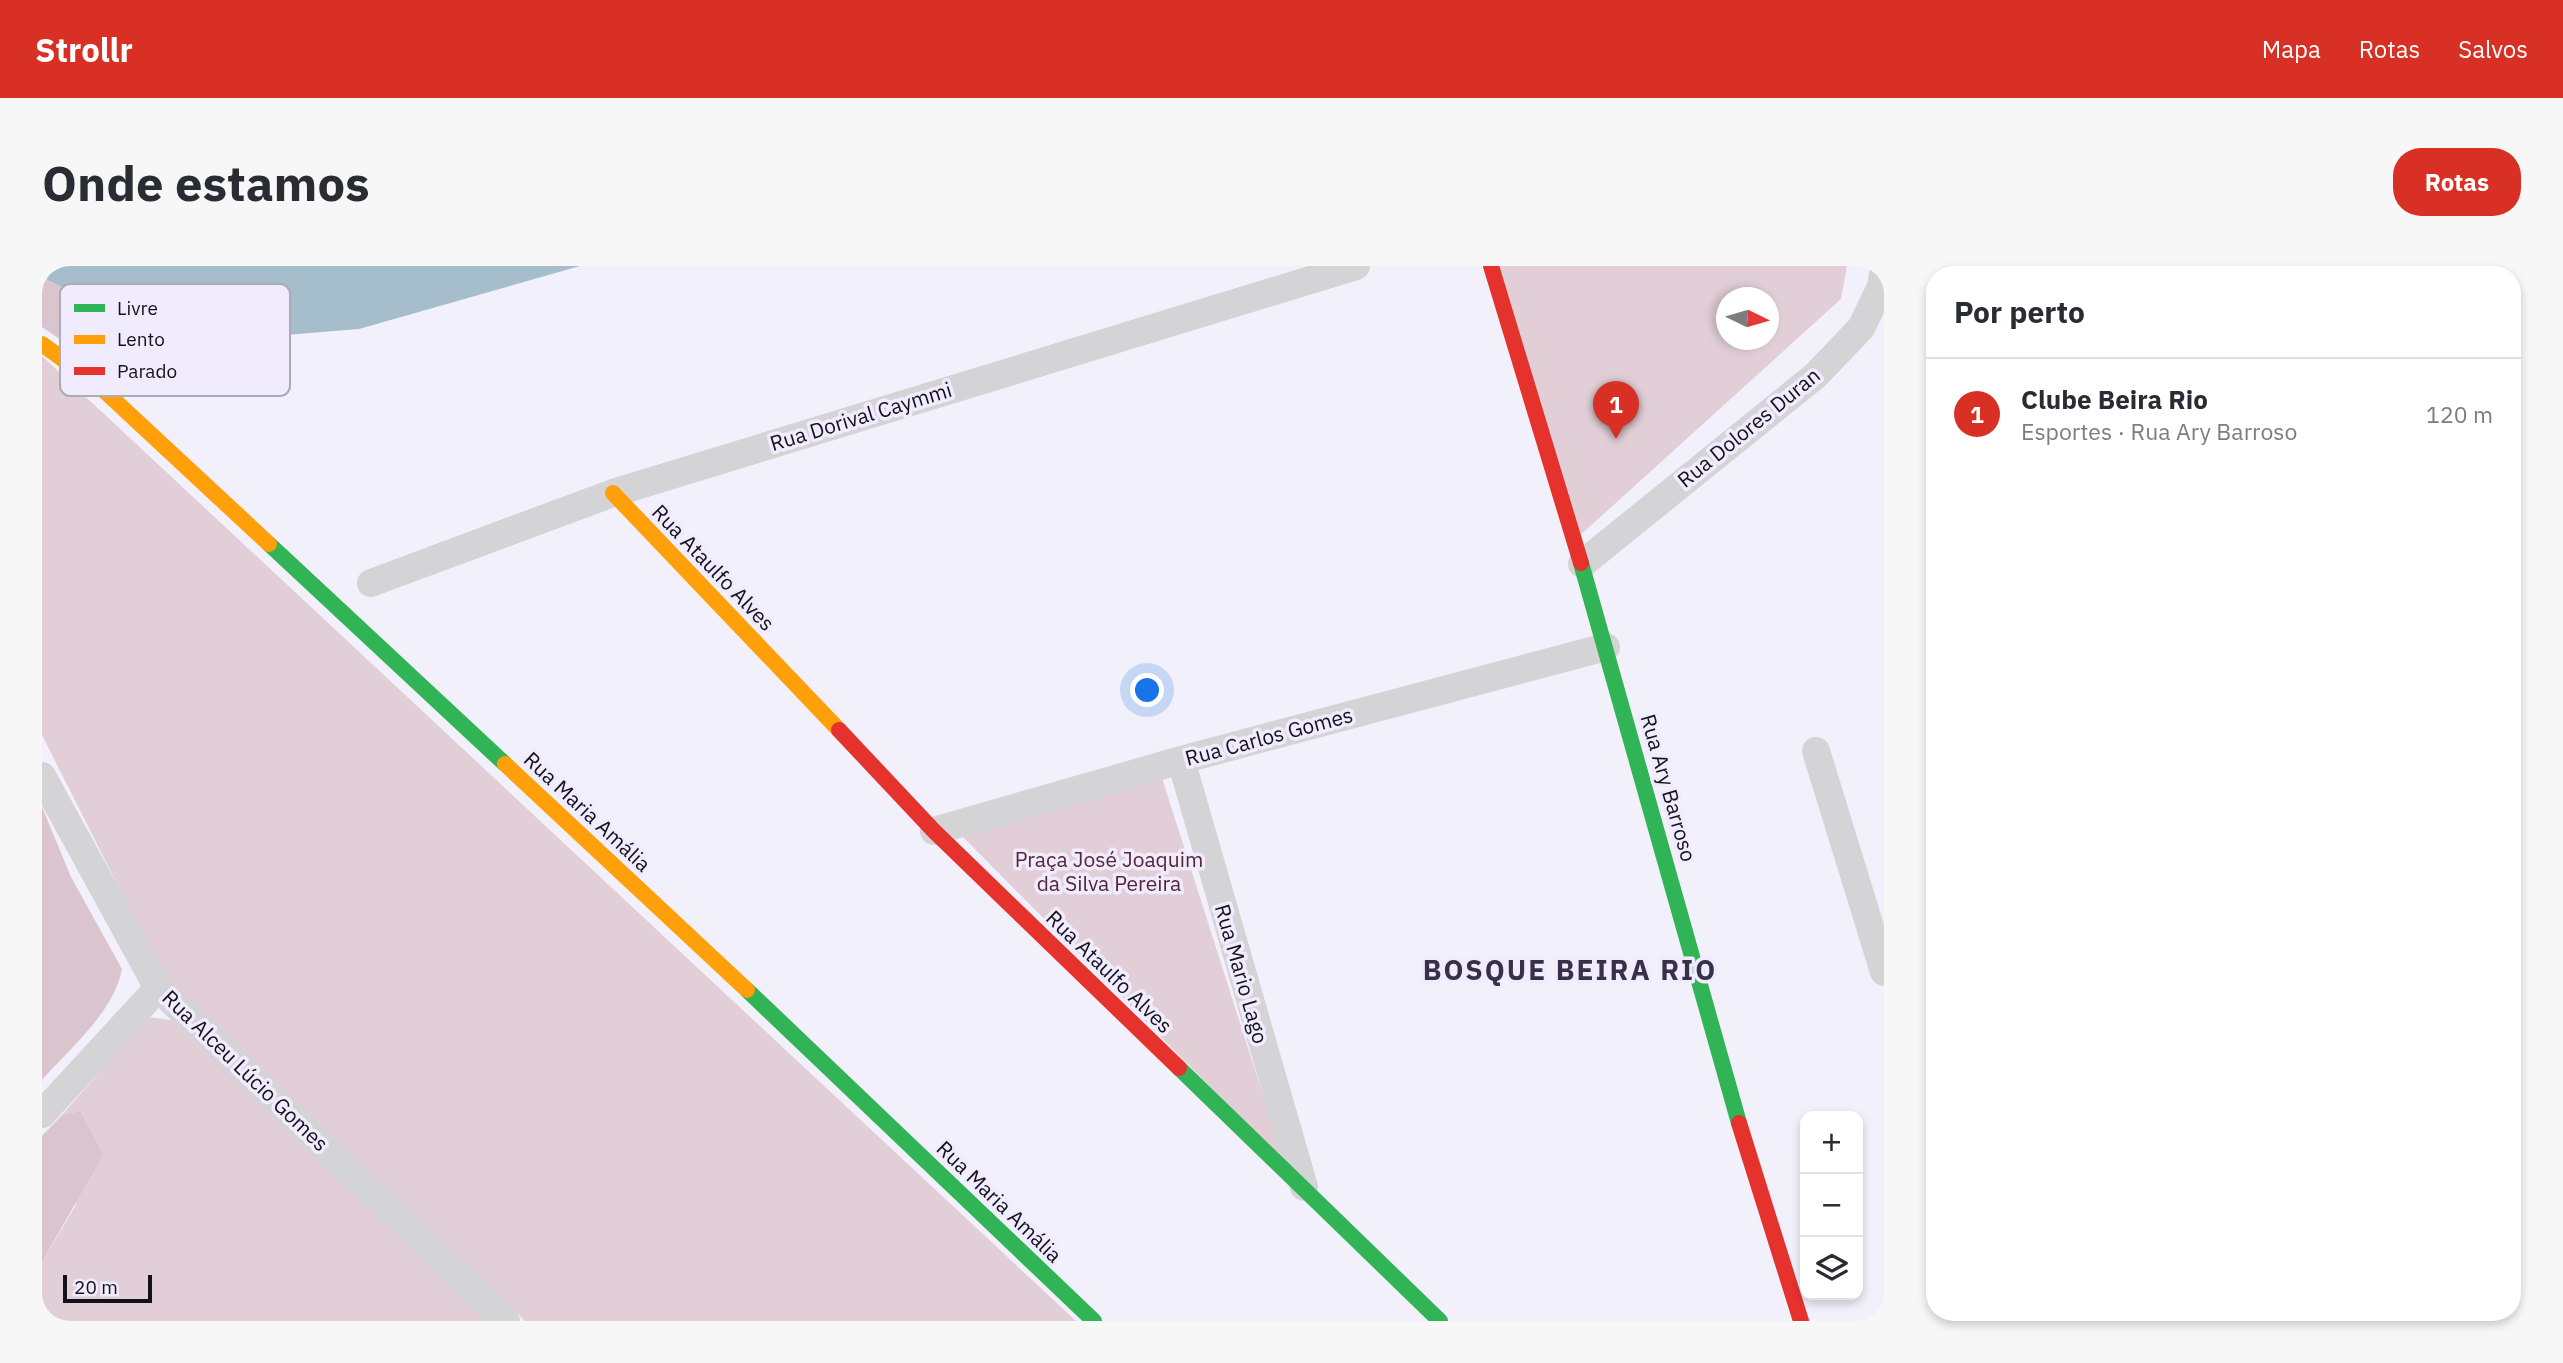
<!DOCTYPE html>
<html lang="pt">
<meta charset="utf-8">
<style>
:root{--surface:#fff;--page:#f7f7f7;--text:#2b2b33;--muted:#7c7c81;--line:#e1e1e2;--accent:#d93025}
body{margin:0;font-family:"IBM Plex Sans",sans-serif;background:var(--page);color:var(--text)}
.controls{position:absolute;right:21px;bottom:21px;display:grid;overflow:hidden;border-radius:14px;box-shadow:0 4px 10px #0003}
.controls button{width:63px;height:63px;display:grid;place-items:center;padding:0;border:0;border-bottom:2px solid var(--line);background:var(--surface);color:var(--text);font:35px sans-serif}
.compass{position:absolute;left:1674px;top:21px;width:63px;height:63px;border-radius:50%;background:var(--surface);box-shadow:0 4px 10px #0003;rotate:95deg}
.scale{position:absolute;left:21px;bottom:18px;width:89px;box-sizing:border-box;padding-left:7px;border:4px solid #13111b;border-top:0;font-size:19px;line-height:24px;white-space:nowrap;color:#13111b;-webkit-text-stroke:5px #f0ecfe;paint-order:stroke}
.you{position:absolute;left:1106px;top:425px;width:24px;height:24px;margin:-18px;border:5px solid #fff;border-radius:50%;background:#1a73e8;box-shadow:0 0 0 10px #1a73e833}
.badge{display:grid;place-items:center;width:46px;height:46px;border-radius:50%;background:var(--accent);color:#fff;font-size:23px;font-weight:700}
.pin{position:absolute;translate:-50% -58px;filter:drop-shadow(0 2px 4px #0008)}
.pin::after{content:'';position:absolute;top:37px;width:24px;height:21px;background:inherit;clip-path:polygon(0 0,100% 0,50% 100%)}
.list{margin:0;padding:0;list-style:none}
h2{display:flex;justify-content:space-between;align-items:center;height:91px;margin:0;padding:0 28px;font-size:30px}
h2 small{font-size:23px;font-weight:400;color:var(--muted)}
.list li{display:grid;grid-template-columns:46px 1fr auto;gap:21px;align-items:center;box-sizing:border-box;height:112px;padding:0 28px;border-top:2px solid var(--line)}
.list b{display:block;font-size:26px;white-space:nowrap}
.list p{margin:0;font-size:23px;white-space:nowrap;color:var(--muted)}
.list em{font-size:23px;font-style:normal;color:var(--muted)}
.icon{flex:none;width:38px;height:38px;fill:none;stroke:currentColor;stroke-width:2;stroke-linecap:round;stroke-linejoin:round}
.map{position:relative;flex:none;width:1842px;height:1055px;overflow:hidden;border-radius:28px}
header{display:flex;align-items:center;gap:42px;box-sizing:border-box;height:98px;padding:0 35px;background:var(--accent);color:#fff}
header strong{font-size:33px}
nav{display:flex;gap:38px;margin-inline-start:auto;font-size:24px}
.intro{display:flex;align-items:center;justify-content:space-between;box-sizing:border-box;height:168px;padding:0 42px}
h1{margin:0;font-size:49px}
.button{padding:18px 32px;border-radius:28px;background:var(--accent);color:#fff;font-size:24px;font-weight:700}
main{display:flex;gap:42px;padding:0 42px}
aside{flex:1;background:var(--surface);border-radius:28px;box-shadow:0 4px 10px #0003}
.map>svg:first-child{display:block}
.green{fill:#e2ced7;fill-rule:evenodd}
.forest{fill:#dac5cf}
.water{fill:#a6becc}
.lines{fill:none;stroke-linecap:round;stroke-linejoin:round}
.street{stroke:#d4d4d6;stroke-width:28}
.fast{stroke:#30b455;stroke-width:16}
.slow{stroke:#ff9f0a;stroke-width:16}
.jam{stroke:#e5322d;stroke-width:16}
.labels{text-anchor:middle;stroke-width:7;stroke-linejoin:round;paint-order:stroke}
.street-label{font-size:21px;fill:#13111b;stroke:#f0ecfe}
.park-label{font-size:21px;fill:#562536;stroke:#f0ecfe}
.district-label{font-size:28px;font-weight:bold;letter-spacing:2px;fill:#363148;stroke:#f0ecfe}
.key{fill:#f0ecfe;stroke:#aeaaba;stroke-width:2}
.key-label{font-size:19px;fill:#13111b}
</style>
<header>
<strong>Strollr</strong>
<nav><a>Mapa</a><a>Rotas</a><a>Salvos</a></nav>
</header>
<div class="intro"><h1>Onde estamos</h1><a class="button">Rotas</a></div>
<main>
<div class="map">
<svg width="1842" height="1055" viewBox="0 0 1842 1055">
<rect width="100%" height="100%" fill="#f2f0fa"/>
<!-- green -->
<path class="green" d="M1455 0H1805L1799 33 1534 273ZM1685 32H1727V74H1685Z
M0 90 1034 1055H483L123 713 0 469Z
M1119 509 1242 895 916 566Z
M106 751 144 756 454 1055H0V996L34 939 38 845 20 849Z"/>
<!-- forest -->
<path class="forest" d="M0 11 73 48 106 55 54 98 0 61Z
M0 541 29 611 80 703C72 746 28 782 0 814Z
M38 845 61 889 0 996V870L20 849Z"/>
<!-- water -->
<path class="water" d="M0 0H538L317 63 194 73 73 48 0 11Z"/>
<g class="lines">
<!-- street -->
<path class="street" d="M1540 298 1773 110 1819 62 1839 21 1842 2
M329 317 571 227 1314 0
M1774 485 1842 706
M1139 494 1262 921
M0 510 116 722 464 1055
M892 565 1139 494 1564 381
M0 848 116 722"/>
<!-- fast -->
<path class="fast" d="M227 278 463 498
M1539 297 1697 857
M705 724 1052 1055
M1137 802 1398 1055"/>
<!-- slow -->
<path class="slow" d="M0 78 56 119 227 278
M571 227 797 464
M463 498 705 724"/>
<!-- jam -->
<path class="jam" d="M1449 0 1539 297
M797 464 892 565 1137 802
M1697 857 1759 1055"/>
</g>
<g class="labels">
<!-- street labels -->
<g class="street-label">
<text transform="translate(819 151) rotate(-17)" y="7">Rua Dorival Caymmi</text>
<text transform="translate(1707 162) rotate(-39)" y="7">Rua Dolores Duran</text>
<text transform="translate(671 302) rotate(46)" y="7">Rua Ataulfo Alves</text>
<text transform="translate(1227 471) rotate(-15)" y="7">Rua Carlos Gomes</text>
<text transform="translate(1626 522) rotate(74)" y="7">Rua Ary Barroso</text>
<text transform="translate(545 546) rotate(43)" y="7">Rua Maria Amália</text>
<text transform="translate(1067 706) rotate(44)" y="7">Rua Ataulfo Alves</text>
<text transform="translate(1199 708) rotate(74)" y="7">Rua Mario Lago</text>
<text transform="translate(203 805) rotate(44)" y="7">Rua Alceu Lúcio Gomes</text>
<text transform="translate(957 936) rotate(44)" y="7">Rua Maria Amália</text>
</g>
<!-- park labels -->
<g class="park-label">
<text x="1067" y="601">Praça José Joaquim<tspan x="1067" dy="24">da Silva Pereira</tspan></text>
</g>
<!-- district labels -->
<g class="district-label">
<text x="1528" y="714">BOSQUE BEIRA RIO</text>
</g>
</g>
<!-- legend -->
<rect x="18" y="18" width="230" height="112" rx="10" class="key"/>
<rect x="32" y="38" width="31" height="8" fill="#30b455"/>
<rect x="32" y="69" width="31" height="9" fill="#ff9f0a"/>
<rect x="32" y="101" width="31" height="8" fill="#e5322d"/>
<g class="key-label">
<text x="75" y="49">Livre</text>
<text x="75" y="80">Lento</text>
<text x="75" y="112">Parado</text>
</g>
</svg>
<div class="controls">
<button>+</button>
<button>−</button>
<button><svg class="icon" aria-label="layers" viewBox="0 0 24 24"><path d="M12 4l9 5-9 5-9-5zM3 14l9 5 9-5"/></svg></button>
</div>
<svg class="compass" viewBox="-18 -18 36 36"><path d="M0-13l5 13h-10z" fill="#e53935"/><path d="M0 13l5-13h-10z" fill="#7c7c81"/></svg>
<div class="scale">20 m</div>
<div class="you"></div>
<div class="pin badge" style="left:1574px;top:173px">1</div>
</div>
<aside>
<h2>Por perto<small></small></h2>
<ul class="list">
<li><span class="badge">1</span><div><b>Clube Beira Rio</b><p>Esportes · Rua Ary Barroso</p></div><em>120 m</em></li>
</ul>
</aside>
</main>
